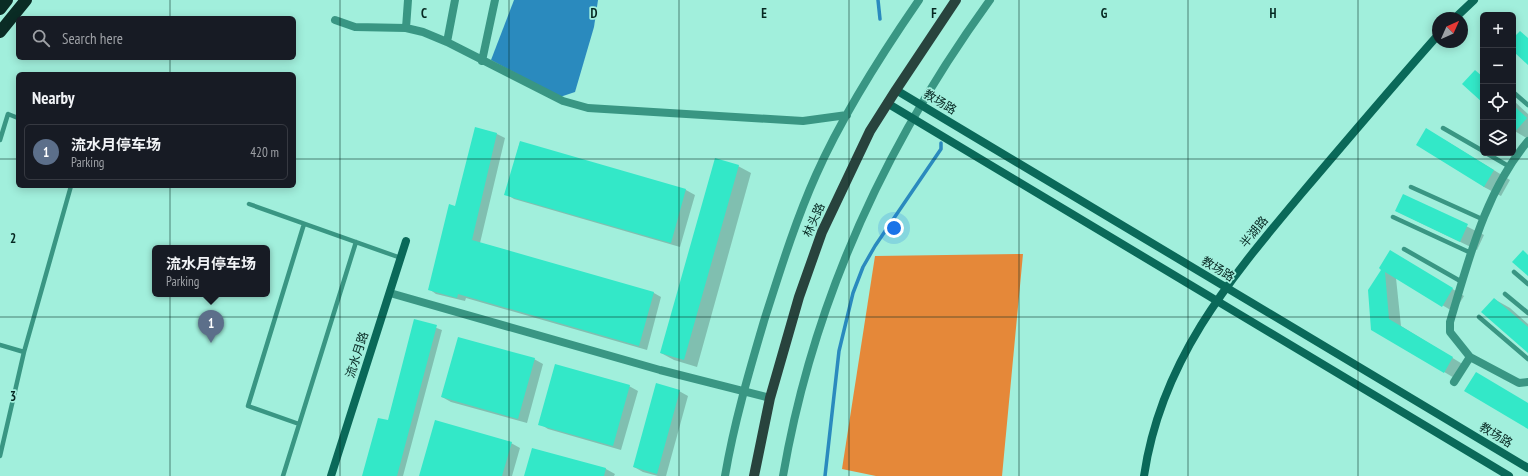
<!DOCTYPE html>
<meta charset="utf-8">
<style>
:root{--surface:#171b24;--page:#242831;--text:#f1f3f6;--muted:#9ea1a6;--line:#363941;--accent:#b45309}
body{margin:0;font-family:"PT Sans Narrow","Noto Sans SC",sans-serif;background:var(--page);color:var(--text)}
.controls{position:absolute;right:12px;top:12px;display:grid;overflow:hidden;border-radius:6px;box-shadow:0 2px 10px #0003}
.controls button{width:36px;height:36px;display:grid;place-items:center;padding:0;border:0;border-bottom:1px solid var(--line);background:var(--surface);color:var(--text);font:20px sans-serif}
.compass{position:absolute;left:1432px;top:12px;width:36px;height:36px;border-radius:50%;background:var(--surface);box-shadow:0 2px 10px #0003;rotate:45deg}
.you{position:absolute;left:894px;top:228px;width:14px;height:14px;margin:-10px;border:3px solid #fff;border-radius:50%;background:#1a73e8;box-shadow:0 0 0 6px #1a73e833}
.badge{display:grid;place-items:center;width:26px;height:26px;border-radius:50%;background:var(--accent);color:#fff;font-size:13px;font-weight:700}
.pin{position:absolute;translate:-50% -33px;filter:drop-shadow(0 1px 2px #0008)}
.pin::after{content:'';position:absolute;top:21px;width:14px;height:12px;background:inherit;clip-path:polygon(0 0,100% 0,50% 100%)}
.popup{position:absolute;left:152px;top:245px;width:118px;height:52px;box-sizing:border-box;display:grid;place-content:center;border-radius:6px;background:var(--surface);filter:drop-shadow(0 1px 3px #0005);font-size:13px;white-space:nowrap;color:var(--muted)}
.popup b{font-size:15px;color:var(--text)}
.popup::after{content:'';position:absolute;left:50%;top:100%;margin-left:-8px;border:8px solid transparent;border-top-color:var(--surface)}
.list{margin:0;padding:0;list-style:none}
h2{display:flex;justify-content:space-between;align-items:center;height:52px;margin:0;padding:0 16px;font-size:17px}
h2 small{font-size:13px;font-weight:400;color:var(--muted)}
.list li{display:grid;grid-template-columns:26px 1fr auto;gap:12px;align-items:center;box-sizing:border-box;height:56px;margin:0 8px 8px;padding:0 8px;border:1px solid var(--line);border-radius:6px}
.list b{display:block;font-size:15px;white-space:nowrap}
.list p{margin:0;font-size:13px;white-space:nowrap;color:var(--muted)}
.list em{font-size:13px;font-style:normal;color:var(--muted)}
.icon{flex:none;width:22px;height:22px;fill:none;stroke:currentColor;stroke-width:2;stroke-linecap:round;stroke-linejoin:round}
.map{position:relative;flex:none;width:1528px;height:476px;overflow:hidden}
.search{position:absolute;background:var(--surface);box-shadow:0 2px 10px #0003;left:16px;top:16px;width:280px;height:44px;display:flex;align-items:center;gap:10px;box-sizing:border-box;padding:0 14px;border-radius:6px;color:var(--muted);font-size:15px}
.panel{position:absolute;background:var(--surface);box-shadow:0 2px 10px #0003;left:16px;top:72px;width:280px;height:116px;border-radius:6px}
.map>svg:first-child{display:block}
.forest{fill:#e58839}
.water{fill:#2a8abe}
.shadow{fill:#0003}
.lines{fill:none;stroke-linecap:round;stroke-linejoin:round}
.stream{stroke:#2a8abe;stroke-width:3.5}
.building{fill:#33e8c8}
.lane{stroke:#399683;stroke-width:4.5}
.street{stroke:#399683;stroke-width:8}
.secondary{stroke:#0a6959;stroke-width:8}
.primary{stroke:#28433d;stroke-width:10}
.highway{stroke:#0a2c25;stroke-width:12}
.grid{fill:none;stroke:#062822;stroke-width:1;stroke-opacity:0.55}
.labels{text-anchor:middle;stroke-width:3.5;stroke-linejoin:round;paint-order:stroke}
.street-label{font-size:12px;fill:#062822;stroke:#a1efdc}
.grid-label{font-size:13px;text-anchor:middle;font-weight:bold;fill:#062822;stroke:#a1efdc;stroke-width:3.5;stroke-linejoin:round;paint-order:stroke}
</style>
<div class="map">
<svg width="1528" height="476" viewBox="0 0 1528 476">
<rect width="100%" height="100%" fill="#a1efdc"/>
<!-- forest -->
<path class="forest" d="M1023 254 1002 476H876L842 469 875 256Z"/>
<!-- water -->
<path class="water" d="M514 0H598L594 27 575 92 560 97 491 60Z"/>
<!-- shadow -->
<path class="shadow" d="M1513 100 1528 114V139L1513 130Z
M476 128 497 134 505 138 480 243 654 293 661 297 647 350 466 298 465 301 436 294 429 289 456 207Z
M1443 139 1510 180 1501 196 1484 187Z
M520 142 686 190 695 195 680 247 514 199 506 194Z
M738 166 751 173 697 367 674 360 661 353Z
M1404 195 1484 235 1477 250 1396 211Z
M1402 258 1464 296 1454 312 1396 278 1401 326 1464 365 1456 379 1372 329 1383 269Z
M1494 299 1510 308 1528 324V351Z
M415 320 442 330 403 476H363L388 422Z
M534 359 543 364 527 423 451 402 442 397Z
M629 386 638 391 621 450 548 429 540 424Z
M679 391 688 396 666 476H658L643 472 634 467Z
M511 443 520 448 512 476H420Z
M533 449 606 469 615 474 614 476H525Z"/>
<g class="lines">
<!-- stream -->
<path class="stream" d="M878 0 880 19
M825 476 839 351 853 293 863 267 875 246 941 149V143"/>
</g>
<!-- building -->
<path class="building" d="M1520 31 1528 38V65L1513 51V38Z
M1475 70 1483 77V103L1462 84Z
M1513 105 1527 118 1513 134Z
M475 127 497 133 472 240 654 292 639 346 458 294 457 298 428 290 449 204 455 206Z
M1426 128 1494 170 1484 187 1416 145Z
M520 141 686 189 671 243 504 195Z
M715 158 739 165 684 360 660 353Z
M1403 194 1468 224 1460 242 1395 211Z
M1390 250 1453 288 1442 307 1385 272 1389 319 1453 357 1444 373 1371 330 1368 290 1381 270 1379 268Z
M1523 250 1528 255V276L1512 262Z
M1494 298 1528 327V353L1481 312Z
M414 319 437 325 397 476H362L378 418 388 420Z
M458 337 535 358 518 419 441 397Z
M555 364 630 385 613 446 538 425Z
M1476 372 1528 403V429L1464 391Z
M656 383 680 390 657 474 633 467Z
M435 420 512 442 502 476H419Z
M532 448 606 468 604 476H524Z"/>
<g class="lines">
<!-- lane -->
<path class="lane" d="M1513 92 1528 105
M1443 128 1483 151
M0 140 8 114 18 118
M1486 153 1510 167
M1411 187 1482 219
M249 204 401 258
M1393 217 1471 253
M1404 249 1462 282
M1514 272 1528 284
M1505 294 1528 313
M1479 317 1528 359
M0 345 24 352
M299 424 248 406 304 224
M0 456 24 352 71 186
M283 476 356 242"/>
<!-- street -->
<path class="street" d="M335 20 355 27 406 28 423 32 447 42 563 101 588 108 803 121 847 115
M406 28 408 0
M447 42 455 0
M482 61 495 0
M1528 141C1485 192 1469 259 1450 322V332L1470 357 1519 383 1528 382
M390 293 660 370 770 398
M1454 382 1470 357
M725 476C734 423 749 372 764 321 780 271 795 222 816 175 843 114 881 55 919 0
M783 476C813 301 886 143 990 0"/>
<!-- secondary -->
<path class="secondary" d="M1455 18 1474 0
M896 90 1528 468
M887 103 1509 476
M331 476 406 241
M1144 476C1161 360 1230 279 1302 193 1347 140 1392 87 1438 35"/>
<!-- primary -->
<path class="primary" d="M754 476 770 398 799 297 822 232 870 131 896 90 956 0"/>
<!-- highway -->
<path class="highway" d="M0 9 7 0
M0 32 26 0"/>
</g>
<!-- grid -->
<path class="grid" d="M170 0V18M340 0V476M509 0V476M679 0V476M849 0V476M1019 0V476M1188 0V476M1358 0V476M170 58V74M0 159H18M294 159H1528M170 186V476M0 317H1528"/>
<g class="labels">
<!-- street labels -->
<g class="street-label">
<text transform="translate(940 102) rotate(31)" y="4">教场路</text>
<text transform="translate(814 220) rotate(-66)" y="4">林头路</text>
<text transform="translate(1254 232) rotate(-51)" y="4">半湖路</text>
<text transform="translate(1218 269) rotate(31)" y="4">教场路</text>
<text transform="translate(357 355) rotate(-72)" y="4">流水月路</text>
<text transform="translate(1496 435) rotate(31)" y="4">教场路</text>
</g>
</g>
<g class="grid-label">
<text x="424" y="18">C</text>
<text x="594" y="18">D</text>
<text x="764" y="18">E</text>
<text x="934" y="18">F</text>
<text x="1104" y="18">G</text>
<text x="1273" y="18">H</text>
<text x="13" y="243">2</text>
<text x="13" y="401">3</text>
</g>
</svg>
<div class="controls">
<button>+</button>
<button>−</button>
<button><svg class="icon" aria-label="locate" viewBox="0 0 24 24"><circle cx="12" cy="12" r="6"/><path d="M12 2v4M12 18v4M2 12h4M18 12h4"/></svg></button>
<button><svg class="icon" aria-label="layers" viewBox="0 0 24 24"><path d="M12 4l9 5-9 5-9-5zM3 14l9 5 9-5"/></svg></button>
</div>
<svg class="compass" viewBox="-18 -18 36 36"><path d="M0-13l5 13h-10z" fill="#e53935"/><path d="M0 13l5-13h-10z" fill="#9ea1a6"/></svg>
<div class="you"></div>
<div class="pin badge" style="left:211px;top:343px;background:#5c6f8a">1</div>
<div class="popup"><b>流水月停车场</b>Parking</div>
<div class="search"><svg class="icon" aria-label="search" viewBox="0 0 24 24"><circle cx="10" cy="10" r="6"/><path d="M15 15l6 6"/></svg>Search here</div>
<section class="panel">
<h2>Nearby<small></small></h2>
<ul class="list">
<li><span class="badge" style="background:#5c6f8a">1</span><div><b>流水月停车场</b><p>Parking</p></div><em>420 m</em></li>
</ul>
</section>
</div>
